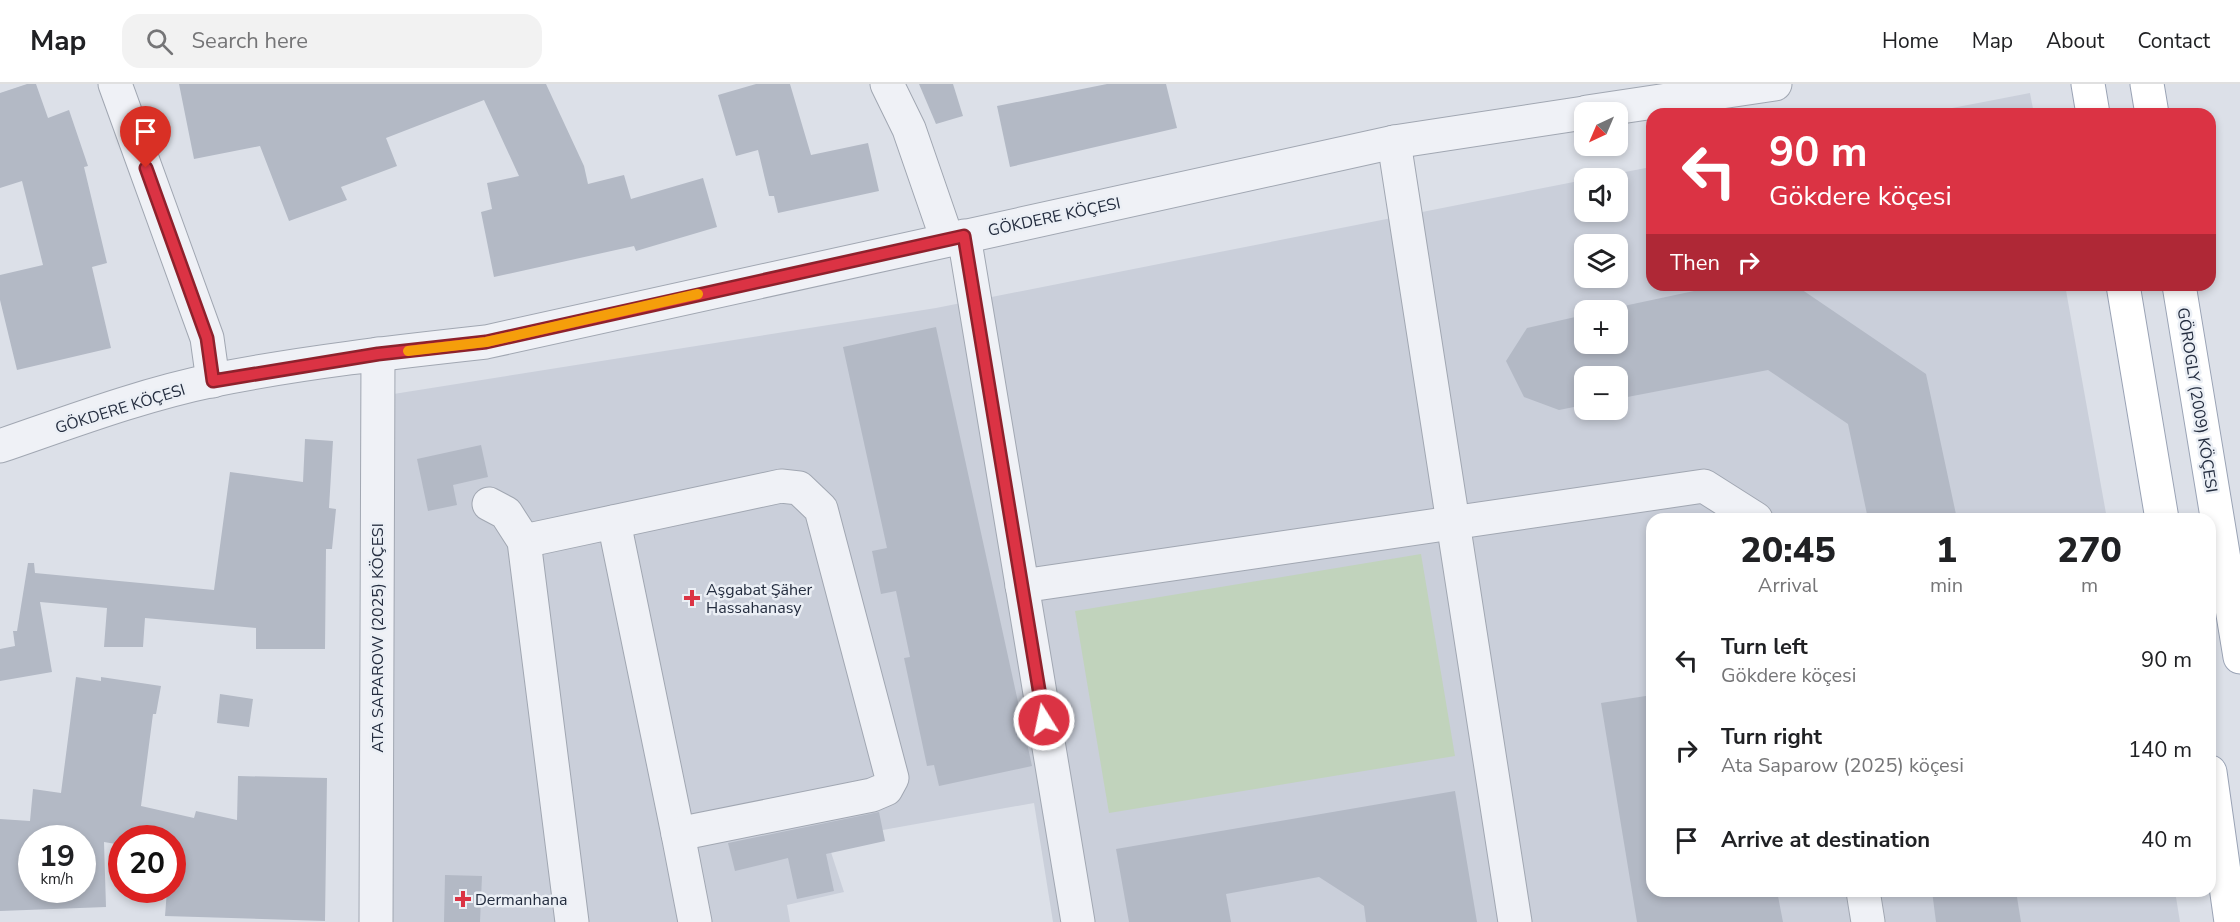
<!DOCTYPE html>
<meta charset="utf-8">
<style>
body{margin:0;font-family:"Nunito Sans",sans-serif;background:#f2f2f2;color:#202124;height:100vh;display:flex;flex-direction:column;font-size:22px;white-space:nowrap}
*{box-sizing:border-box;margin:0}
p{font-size:20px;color:#757577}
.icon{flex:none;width:33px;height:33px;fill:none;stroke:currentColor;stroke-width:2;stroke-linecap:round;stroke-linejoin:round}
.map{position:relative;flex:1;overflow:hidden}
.side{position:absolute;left:1646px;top:429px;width:570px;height:384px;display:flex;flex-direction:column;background:#fff;border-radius:18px;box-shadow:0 3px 9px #0003}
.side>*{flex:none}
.guide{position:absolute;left:1646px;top:24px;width:570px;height:183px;border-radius:18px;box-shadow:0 3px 9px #0003;background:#db3344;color:#fff;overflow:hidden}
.needle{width:39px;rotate:224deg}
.buttons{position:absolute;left:1574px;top:18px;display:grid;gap:12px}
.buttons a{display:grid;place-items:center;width:54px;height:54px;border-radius:12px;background:#fff;box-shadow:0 3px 9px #0003;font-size:30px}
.speed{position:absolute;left:18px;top:741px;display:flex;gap:12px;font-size:30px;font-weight:700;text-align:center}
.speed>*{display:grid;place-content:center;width:78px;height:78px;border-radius:50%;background:#fff;box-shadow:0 3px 9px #0003;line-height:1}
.speed small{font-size:15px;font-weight:400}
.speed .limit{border:9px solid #d22;background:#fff;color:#111}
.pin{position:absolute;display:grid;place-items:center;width:51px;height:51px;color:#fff;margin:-62px -26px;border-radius:50% 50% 50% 0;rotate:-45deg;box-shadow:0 0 6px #0007}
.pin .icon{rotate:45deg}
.me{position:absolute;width:66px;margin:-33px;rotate:350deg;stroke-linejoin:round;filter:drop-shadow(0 0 4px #0008)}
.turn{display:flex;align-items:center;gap:21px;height:126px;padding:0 24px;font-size:27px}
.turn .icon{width:78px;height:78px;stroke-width:2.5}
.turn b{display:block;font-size:42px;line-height:51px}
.then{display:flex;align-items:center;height:57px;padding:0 24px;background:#0003;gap:12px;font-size:22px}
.eta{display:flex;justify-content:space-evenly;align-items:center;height:102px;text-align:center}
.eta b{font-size:36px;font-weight:800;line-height:42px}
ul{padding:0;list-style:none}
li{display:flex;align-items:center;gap:18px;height:90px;padding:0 24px}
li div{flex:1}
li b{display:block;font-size:22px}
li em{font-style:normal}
header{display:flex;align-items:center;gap:36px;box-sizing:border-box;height:84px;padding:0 30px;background:#fff;border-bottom:2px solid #e0e0e0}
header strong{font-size:28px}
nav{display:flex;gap:33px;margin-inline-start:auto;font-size:21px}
.search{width:420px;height:54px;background:#f2f2f2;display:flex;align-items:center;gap:15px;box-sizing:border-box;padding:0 21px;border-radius:18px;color:#757577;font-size:22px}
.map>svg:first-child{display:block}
.built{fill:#cacfda;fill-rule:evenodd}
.green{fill:#c1d3bc}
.building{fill:#b3b9c5;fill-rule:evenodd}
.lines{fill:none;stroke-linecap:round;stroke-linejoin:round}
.minor-casing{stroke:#a1a7b2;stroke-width:35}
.major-casing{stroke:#9aa3b5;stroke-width:35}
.minor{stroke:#eff1f6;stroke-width:33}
.major{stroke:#fff;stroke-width:33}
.route-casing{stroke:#8e212c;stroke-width:15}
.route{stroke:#db3344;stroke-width:10}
.slow{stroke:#f59e0b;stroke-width:10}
.poi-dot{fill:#db3344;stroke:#ebeff5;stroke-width:2}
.labels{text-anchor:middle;stroke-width:5;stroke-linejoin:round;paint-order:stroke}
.street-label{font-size:16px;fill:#242d3f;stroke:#ebeff5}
.poi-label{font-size:16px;fill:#242d3f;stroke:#ebeff5;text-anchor:start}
</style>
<header>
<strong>Map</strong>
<div class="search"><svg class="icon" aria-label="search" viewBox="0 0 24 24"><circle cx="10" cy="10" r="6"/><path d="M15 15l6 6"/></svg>Search here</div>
<nav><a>Home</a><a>Map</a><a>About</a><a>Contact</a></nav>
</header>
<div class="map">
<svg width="2240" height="838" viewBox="0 0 2240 838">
<rect width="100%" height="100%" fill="#dce0e8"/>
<!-- built -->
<g class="built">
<polygon points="2030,9 2034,30 1921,30"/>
<path d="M1651,83L1652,201H2065L2107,435H1652V807H2175L2180,838H1053L1034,719L827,756L844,808L787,821L790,838H387L381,312L936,224L1584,96V128H1617V94H1594ZM1584,160H1617V194H1584ZM1584,226H1617V260H1584ZM1584,292H1617V326H1584Z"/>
</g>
<!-- green -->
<polygon class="green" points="1421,470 1455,672 1109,729 1075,527"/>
<!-- building -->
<g class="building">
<polygon points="27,0 36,0 48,34 69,26 88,82 84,83 107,179 92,183 111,264 17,286 0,216 0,191 43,181 22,97 0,104 0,9"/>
<polygon points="179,0 546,0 584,82 588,100 624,91 631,115 703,94 717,143 636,167 634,162 494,193 481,128 492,125 487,99 519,92 484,16 386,54 397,82 341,103 347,116 289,137 260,62 194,75"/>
<polygon points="756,0 790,0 811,71 868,59 879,107 778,129 774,112 769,112 758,66 736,72 718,11"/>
<polygon points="919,0 953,0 963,32 936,40"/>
<polygon points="1107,0 1166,0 1177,44 1010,83 997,22"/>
<polygon points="1722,201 1795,201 1926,290 1957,435 1868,435 1848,340 1768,286 1617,315 1617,292 1584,292 1584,321 1559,326 1524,313 1506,277 1527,244 1584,231 1584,260 1617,260 1617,226 1605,226"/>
<polygon points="936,243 1032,682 939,702 934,681 927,682 904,574 910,573 896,507 881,510 872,467 887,464 843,263"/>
<polygon points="305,355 333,357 329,424 336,425 332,465 326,465 325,565 256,565 256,544 145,534 143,563 104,563 107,524 40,518 52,588 0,597 0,565 15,562 13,547 17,547 28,479 34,479 35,489 214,506 230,388 303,398"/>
<polygon points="481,361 488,393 453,401 457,421 428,427 417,375"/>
<path d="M76,593L101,597V593L161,602L156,630H153L141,722L194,734L196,727L237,736L238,692L327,694L325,837L165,832L167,806H172V754H122V761L104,758L106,823L0,827V735L30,737L33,705L61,709ZM32,754H82V806H32Z"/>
<polygon points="220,610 253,615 249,643 217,639"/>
<polygon points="1652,611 1652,807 1777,807 1783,838 1637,838 1601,619"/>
<polygon points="1455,707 1477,838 1366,838 1364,822 1319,793 1226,810 1231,838 1129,838 1116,765"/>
<polygon points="879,728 885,757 826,770 834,807 797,815 788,774 735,787 728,759"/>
<polygon points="445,791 482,792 480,838 444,838"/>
<polygon points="1932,807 2016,807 2021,838 1936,838"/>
</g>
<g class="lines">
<!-- minor casing -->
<g class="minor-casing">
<g id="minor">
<polyline points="115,0 207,254 213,297"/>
<polyline points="887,0 909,45 947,155"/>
<polyline points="1587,28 1775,0"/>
<polyline points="1394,58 1515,838"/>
<polyline points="964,152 1078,838"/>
<path d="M0,362C70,338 141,311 214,296C304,278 395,268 486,258L1394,58L1584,29"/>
<polyline points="489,420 506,429 524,457 572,838"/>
<polyline points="614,438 678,750"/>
<polyline points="524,457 781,402 799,404 821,425 892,694 886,705 872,711 678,750 695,838"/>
<polyline points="1022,502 1704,402 1756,435"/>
<polyline points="1863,807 1868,838"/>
<polyline points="376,838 378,270"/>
</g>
</g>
<!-- major casing -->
<g class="major-casing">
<g id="major">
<polyline points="2088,0 2093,30"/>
<polyline points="2147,0 2152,30"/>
<polyline points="2123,201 2162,435"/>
<polyline points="2179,201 2240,573"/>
<polyline points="2210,688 2231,838"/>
</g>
</g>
<!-- minor -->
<use href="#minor" class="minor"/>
<!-- major -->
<use href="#major" class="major"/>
</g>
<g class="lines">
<!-- route casing -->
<g class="route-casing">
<polyline id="route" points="146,84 207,254 213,297 378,270 486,258 964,152 1044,636"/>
</g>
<!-- route -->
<use href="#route" class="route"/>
<!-- slow -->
<polyline class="slow" points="408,267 486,258 698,210"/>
</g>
<!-- markers -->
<g class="poi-dot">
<path d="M689 505h6v6h6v6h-6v6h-6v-6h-6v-6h6z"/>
<path d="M460 806h6v6h6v6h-6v6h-6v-6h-6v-6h6z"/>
</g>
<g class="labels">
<!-- street labels -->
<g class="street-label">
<text transform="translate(1054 132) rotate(-12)" y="6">GÖKDERE KÖÇESI</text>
<text transform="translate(2198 316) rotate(81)" y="6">GÖROGLY (2009) KÖÇESI</text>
<text transform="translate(120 324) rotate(-17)" y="6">GÖKDERE KÖÇESI</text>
<text transform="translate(377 554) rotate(-90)" y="6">ATA SAPAROW (2025) KÖÇESI</text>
</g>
<!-- poi labels -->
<g class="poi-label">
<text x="706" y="511">Aşgabat Şäher<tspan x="706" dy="18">Hassahanasy</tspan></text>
<text x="475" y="821">Dermanhana</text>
</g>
</g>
</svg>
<div class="buttons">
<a><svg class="needle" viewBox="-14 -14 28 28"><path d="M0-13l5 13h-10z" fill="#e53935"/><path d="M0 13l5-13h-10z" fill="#757577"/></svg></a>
<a><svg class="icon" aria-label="sound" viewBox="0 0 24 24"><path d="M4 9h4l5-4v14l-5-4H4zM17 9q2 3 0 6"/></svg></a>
<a><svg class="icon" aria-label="layers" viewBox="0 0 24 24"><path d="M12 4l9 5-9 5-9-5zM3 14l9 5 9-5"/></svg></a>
<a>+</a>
<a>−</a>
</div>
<div class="speed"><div>19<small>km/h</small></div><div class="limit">20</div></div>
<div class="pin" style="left:146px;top:84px;background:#d93025"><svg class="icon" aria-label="arrive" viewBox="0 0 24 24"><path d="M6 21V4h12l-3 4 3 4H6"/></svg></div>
<svg class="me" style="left:1044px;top:636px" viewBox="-20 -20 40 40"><circle r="17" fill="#db3344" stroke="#fff" stroke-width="3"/><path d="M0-11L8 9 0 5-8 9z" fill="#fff"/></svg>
<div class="guide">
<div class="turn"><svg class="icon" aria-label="left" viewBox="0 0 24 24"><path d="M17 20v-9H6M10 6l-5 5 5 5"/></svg><div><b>90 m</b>Gökdere köçesi</div></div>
<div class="then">Then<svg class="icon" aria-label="right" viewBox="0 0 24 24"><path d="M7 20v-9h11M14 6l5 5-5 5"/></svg></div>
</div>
<section class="side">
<div class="eta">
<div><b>20:45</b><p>Arrival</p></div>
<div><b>1</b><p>min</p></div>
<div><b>270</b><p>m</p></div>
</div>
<ul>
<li><svg class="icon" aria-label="left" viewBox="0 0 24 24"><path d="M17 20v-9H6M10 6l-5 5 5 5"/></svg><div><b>Turn left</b><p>Gökdere köçesi</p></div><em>90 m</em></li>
<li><svg class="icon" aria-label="right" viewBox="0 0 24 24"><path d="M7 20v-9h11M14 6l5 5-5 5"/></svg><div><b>Turn right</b><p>Ata Saparow (2025) köçesi</p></div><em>140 m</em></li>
<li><svg class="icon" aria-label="arrive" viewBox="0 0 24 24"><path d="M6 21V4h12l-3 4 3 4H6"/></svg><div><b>Arrive at destination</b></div><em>40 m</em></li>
</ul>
</section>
</div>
